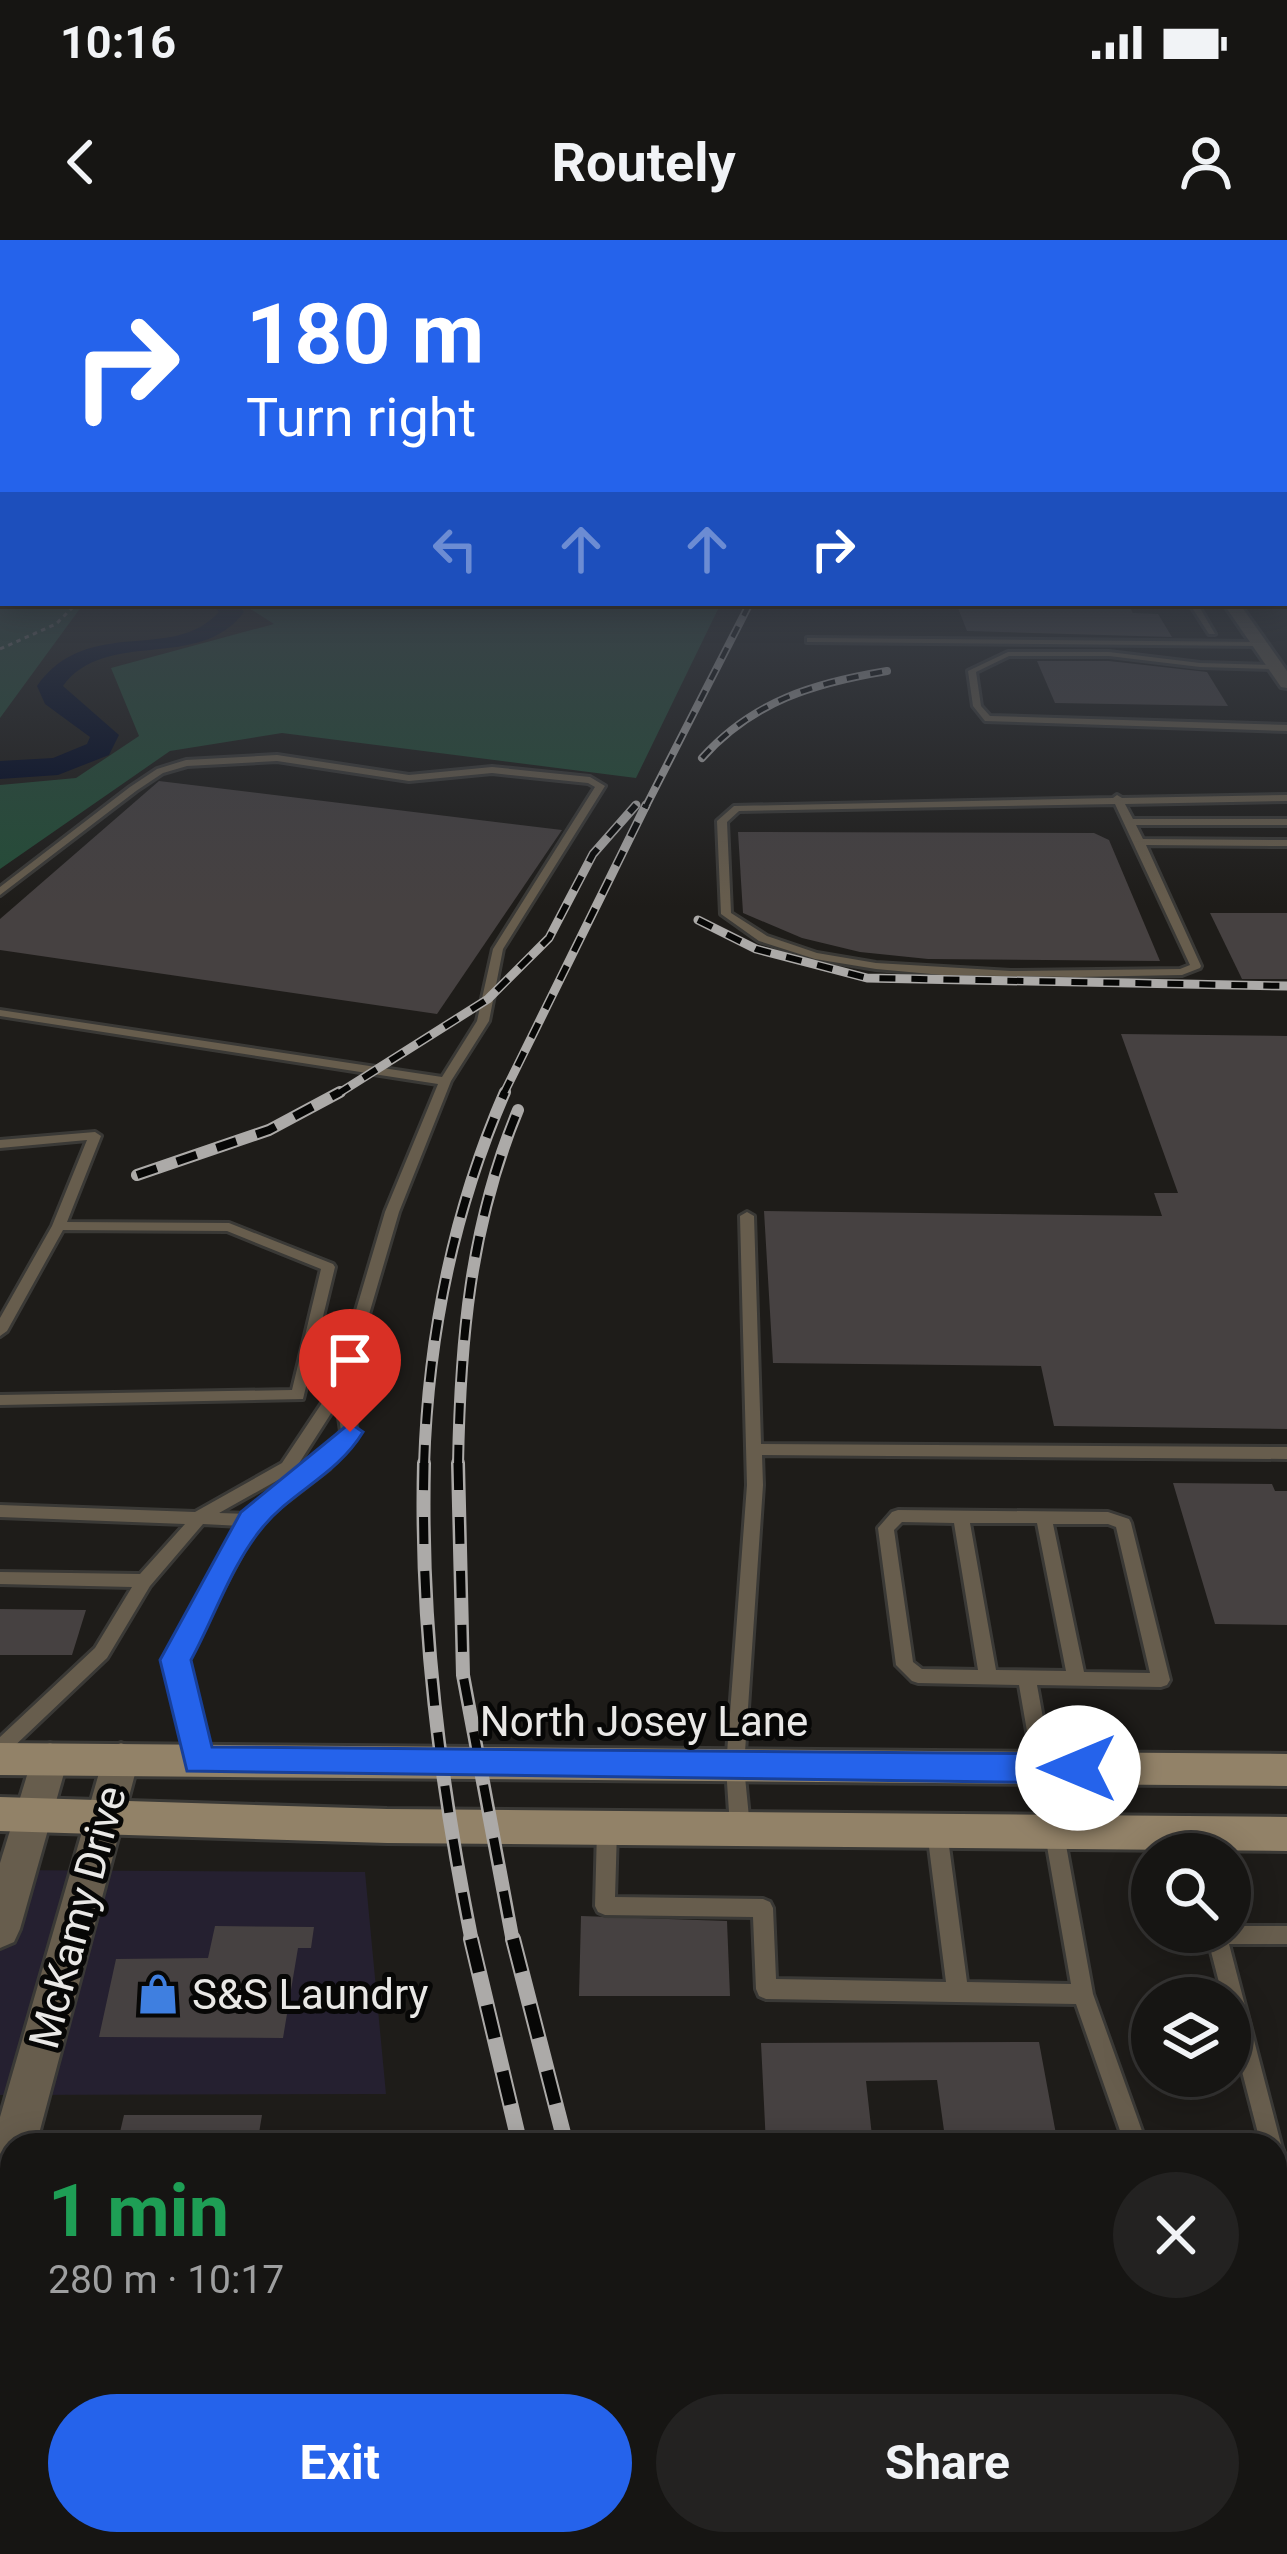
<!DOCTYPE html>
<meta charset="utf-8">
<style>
body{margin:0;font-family:Roboto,sans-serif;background:#232221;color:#f1f3f6;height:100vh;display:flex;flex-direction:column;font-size:45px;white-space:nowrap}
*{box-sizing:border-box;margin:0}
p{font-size:39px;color:#9e9fa0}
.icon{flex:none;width:66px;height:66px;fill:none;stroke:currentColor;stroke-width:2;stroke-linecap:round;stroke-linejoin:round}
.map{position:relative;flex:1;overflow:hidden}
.side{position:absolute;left:0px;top:1893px;width:1287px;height:423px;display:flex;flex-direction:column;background:#161513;border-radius:36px 36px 0 0;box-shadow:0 6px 30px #0003,0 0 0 3px #353433}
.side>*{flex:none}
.banner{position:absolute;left:0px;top:0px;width:1287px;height:366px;box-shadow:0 6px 30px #0003,0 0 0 3px #353433;background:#2563eb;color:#fff;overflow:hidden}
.buttons{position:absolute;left:1131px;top:1593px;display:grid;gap:24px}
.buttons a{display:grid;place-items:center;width:120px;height:120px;border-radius:50%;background:#161513;box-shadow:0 6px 30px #0003,0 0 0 3px #353433;font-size:60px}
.pin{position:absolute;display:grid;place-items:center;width:102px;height:102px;color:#fff;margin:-123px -51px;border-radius:50% 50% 50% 0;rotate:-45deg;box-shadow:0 0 12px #0007}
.pin .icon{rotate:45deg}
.me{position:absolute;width:132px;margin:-66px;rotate:270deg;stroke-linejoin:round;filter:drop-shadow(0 0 9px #0008)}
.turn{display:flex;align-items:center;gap:42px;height:252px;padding:0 48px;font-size:54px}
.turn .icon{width:156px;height:156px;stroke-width:2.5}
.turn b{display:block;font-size:84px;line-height:102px}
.lanes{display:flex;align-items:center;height:114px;padding:0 48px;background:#0003;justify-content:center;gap:60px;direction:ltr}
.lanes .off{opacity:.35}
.round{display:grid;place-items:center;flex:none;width:126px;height:126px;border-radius:63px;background:#232221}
.head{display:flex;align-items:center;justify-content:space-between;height:204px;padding:0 48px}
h1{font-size:72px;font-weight:700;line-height:90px;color:#1e9e55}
.cta{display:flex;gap:24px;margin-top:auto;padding:24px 48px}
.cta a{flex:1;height:138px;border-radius:72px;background:#2563eb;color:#fff;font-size:48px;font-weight:700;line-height:138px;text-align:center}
.cta a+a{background:#232221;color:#f1f3f6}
.status{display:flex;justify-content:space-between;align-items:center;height:84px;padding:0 60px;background:#161513;direction:ltr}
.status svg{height:33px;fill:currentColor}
header{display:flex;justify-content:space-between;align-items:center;height:156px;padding:0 48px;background:#161513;font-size:54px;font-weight:700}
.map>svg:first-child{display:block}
.commercial{fill:#252030}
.green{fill:#244d37}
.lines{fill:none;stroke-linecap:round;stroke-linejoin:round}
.river{fill:#000822;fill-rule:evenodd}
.building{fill:#464141}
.service-casing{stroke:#3a3936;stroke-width:6}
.minor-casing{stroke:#3a3936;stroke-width:6}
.secondary-casing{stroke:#3a3936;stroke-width:6}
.path{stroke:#848380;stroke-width:3;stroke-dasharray:4.5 4.5;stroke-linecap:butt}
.service{fill:#675d4d;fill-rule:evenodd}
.minor{fill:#675d4d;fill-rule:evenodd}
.secondary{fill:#928268;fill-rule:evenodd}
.rail-far4-casing{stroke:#acaaa8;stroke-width:8}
.rail-far3-casing{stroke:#acaaa8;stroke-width:9}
.rail-far2-casing{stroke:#acaaa8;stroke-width:12}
.rail-far1-casing{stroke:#acaaa8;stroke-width:14}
.rail-casing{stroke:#acaaa8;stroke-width:16}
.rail-far4{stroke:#070706;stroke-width:4.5;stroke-dasharray:12;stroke-linecap:butt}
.rail-far3{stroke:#070706;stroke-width:6;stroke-dasharray:16;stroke-linecap:butt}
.rail-far2{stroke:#070706;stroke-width:8;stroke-dasharray:21;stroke-linecap:butt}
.rail-far1{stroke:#070706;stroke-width:9;stroke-dasharray:27;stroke-linecap:butt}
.rail{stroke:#070706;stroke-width:12;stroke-dasharray:34;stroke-linecap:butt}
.route{fill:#2563eb;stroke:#184099;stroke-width:3}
.labels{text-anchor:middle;stroke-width:10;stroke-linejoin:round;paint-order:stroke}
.near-street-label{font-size:42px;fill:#e9e8e6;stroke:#070706}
.near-poi-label{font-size:42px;fill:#e9e8e6;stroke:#070706;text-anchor:start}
</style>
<div class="status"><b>10:16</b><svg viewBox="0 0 49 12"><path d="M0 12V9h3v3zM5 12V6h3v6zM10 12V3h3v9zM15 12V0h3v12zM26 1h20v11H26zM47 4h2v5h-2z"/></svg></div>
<header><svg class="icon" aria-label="back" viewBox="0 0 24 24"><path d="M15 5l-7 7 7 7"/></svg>Routely<svg class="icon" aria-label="person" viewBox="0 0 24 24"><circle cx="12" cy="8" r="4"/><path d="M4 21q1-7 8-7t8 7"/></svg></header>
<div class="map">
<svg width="1287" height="2314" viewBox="0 0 1287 2314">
<rect width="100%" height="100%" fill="#1e1c19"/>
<!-- commercial -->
<polygon class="commercial" points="0,1630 365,1632 386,1854 0,1855"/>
<!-- green -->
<g class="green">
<polygon points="0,342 3,363 84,363 0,478"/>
<polygon points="241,363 721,363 636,538 282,493 170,511 0,629 0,545 76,538 139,496 111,428 274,384"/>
</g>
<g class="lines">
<!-- river -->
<path class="river" d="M211,363H237L244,372C199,433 106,387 63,446L119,495L109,515L58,535L0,539V521L53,518L87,504L90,497L45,464L37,446C88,374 172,424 219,372Z"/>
</g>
<!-- building -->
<g class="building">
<polygon points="956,363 1127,363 1133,373 1158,374 1172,397 967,391"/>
<polygon points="1037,421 1109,421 1207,432 1228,466 1055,463"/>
<polygon points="159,541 562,590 437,774 0,710 0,679"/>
<polygon points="738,592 1094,593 1109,600 1160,721 928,719 860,712 802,698 743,673"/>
<polygon points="1210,673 1287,673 1287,739 1242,739"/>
<polygon points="1121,794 1287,796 1287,1189 1054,1186 1041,1126 773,1123 764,971 1162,976 1154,953 1178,953"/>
<polygon points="1173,1243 1272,1244 1275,1251 1287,1251 1287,1385 1215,1384"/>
<polygon points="0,1369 86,1370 72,1415 0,1415"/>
<polygon points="581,1676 727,1681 730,1756 579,1756"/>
<polygon points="215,1686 314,1687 311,1708 298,1708 283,1798 99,1797 116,1719 208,1718"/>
<polygon points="1039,1802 1058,1905 946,1905 937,1840 866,1841 873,1905 766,1905 761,1803"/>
<polygon points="124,1875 262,1875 257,1905 117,1905"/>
</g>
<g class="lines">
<!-- service casing -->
<g class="service-casing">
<g id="service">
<polygon points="1189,363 1197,363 1215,394 1209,394"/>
<polygon points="810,398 1259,402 1263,404 1259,406 807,402 807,398"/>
<polygon points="1008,412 1109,412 1200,423 1276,425 1280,427 1276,429 1200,427 1109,416 1009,416 976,432 981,466 990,476 1287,485 1287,491 985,481 973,466 968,431"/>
<path d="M277,515L409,535L492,527L590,537L605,546L503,709L489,781L451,841L399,972L348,1146L357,1192L329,1229L258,1284L185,1420L207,1521L205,1527L198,1529L191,1527L189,1521L167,1420L241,1286L203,1284L150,1346L107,1418L6,1514L0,1517V1497L95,1408L132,1347L0,1344V1332L140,1334L185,1284L0,1277V1265L195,1272L282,1223L334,1145L385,972L438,844L0,776V770L442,837L477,781L493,709L595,547L588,543L492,533L409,541L277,521L187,526L163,533L136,551L0,655V647L130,547L157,529L186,520ZM337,1164L341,1191L317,1221L249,1274L219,1273L294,1231Z"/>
<path d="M1117,555L1122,558L1287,555V561L1125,564L1133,579H1287V585H1136L1143,599L1287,600V606L1146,605L1201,726L1200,728L1182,735L1076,737L942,735L876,729L815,719L759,701L721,674L717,581L734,566L1113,558ZM1115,564L1190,725L1180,729L1011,731L876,723L817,713L767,696L731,673L727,582L739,571Z"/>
<polygon points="95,892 101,896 67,982 229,983 333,1024 335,1027 303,1159 0,1165 0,1155 292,1150 321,1029 227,991 63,990 7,1091 0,1096 0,1078 52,986 87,900 0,908 0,900"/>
<polygon points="747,972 754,976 761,1204 1287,1207 1287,1219 762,1215 763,1245 744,1527 750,1587 747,1593 740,1595 733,1593 730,1587 726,1527 747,1245 740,976"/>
<path d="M898,1270L1108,1272L1129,1279L1131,1283L1170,1440L1167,1445L1161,1447L1037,1445L1093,1754L1147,1905H1125L1076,1764L766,1759L759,1756L756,1749L753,1677L605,1675L598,1672L595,1666L597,1590L600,1584L607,1582L614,1584L617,1590L615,1657L763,1659L770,1662L773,1668L776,1739L946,1742L927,1591L930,1585L937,1583L944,1585L947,1591L967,1742L1071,1744L1019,1445L918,1443L912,1441L896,1425L878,1288L892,1272ZM902,1282L954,1283L978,1430L922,1429L913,1422L894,1290ZM970,1283H1037L1066,1431L996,1430ZM1053,1284H1108L1116,1287L1150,1433L1084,1432Z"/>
<polygon points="1230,1686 1287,1686 1287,1704 1229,1704 1282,1908 1287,1920 1287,1973 1279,1970 1276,1962 1275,1905 1261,1905 1230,1785 1230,1758 1223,1758 1206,1692 1230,1692"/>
<polygon points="12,2071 12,2095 0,2097 0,2073"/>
<polygon points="255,2304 281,2304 283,2314 257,2314"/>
<polygon points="776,2304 802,2304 803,2314 777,2314"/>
<polygon points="1224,2304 1250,2304 1252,2314 1226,2314"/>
</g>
</g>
<!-- minor casing -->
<g class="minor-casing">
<g id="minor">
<polygon points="1223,363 1239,363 1287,431 1287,448 1281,447"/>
<polygon points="50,1503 63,1508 68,1519 20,1689 14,1702 0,1708 0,1623 32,1519 37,1508"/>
<polygon points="121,1503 134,1508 139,1519 36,1905 12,1905 12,1977 0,1982 0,1877 103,1519 108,1508"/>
</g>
</g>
<!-- secondary casing -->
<g class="secondary-casing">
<g id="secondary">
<polygon points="0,1503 1287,1514 1287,1546 0,1535"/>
<polygon points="0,1557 387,1569 1287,1577 1287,1611 387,1603 0,1591"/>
</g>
</g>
<!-- path -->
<polyline class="path" points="0,409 56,384 77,363"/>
<!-- service -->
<use href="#service" class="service"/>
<!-- minor -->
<use href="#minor" class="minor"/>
<!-- secondary -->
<use href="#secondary" class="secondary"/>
<!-- rail-far4 casing -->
<g class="rail-far4-casing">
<g id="rail-far4">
<path d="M702,518C753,461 814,443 887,431"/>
<polyline points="645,568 750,363"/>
</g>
</g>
<!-- rail-far3 casing -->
<g class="rail-far3-casing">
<g id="rail-far3">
<polyline points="698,680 756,709 867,738 1287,746"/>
<polyline points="336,855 488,759 549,698 593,614 636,565"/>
<polyline points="503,855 646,565"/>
</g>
</g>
<!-- rail-far2 casing -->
<g class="rail-far2-casing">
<g id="rail-far2">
<polyline points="137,935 269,890 340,852"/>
<path d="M424,1226C428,1096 453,971 505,852"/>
<path d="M458,1226C460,1102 470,985 518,870"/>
</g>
</g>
<!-- rail-far1 casing -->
<g class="rail-far1-casing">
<g id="rail-far1">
<path d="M424,1223C420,1386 440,1543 472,1702"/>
<polyline points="458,1223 463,1435 513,1702"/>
</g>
</g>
<!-- rail casing -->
<g class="rail-casing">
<g id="rail">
<polyline points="471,1699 520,1905"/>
<polyline points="513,1699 566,1905"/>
<polyline points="645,2304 649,2314"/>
<polyline points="698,2304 702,2314"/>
</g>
</g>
<!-- rail-far4 -->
<use href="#rail-far4" class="rail-far4"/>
<!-- rail-far3 -->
<use href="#rail-far3" class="rail-far3"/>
<!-- rail-far2 -->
<use href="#rail-far2" class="rail-far2"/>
<!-- rail-far1 -->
<use href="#rail-far1" class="rail-far1"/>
<!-- rail -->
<use href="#rail" class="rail"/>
</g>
<!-- sky -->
<linearGradient id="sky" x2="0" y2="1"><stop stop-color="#100f0e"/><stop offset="0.51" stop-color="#3b4049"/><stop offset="1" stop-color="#3b4049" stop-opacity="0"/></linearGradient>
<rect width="1287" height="666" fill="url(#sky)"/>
<!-- route -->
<path class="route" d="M350,1183L363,1192C337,1235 292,1251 262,1288C232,1324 214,1378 191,1420L212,1507L1078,1514L1090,1518L1095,1528L1090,1538L1078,1543L187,1531L160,1420L241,1272Z"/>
<!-- icons -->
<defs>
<g id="shop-bare" transform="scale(3.24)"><path d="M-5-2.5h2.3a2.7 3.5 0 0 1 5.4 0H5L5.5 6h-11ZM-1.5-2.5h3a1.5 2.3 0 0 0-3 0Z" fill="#3f7fe0" stroke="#070706" stroke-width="2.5" paint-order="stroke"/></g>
</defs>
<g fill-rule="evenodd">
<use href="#shop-bare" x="158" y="1754"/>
</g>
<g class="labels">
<!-- near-street labels -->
<g class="near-street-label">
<text x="644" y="1496">North Josey Lane</text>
<text transform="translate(77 1677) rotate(-75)" y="15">McKamy Drive</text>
</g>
<!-- near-poi labels -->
<g class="near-poi-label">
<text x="192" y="1769">S&amp;S Laundry</text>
</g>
</g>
</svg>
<div class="buttons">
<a><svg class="icon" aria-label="search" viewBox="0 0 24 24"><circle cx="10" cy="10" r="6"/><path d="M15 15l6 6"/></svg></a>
<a><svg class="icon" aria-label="layers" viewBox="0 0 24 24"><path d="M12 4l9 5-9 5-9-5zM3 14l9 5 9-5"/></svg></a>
</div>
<div class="pin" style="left:350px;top:1192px;background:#d93025"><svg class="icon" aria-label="arrive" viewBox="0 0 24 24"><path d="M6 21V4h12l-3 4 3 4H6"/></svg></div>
<svg class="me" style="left:1078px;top:1528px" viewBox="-20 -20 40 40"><circle r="19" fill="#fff"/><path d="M0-13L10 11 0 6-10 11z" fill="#2563eb"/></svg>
<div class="banner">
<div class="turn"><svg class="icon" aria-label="right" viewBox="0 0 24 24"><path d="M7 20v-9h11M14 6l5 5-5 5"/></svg><div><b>180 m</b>Turn right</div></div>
<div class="lanes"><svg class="icon off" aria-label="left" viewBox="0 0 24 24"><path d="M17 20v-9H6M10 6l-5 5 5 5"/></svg><svg class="icon off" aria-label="ahead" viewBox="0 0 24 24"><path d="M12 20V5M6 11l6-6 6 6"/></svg><svg class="icon off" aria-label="ahead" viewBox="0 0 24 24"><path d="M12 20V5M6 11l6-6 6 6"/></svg><svg class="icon" aria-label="right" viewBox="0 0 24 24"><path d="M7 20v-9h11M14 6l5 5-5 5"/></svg></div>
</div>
<section class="side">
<div class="head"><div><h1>1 min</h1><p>280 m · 10:17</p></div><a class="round"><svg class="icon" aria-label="close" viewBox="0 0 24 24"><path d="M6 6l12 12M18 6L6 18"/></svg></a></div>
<div class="cta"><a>Exit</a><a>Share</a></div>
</section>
</div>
